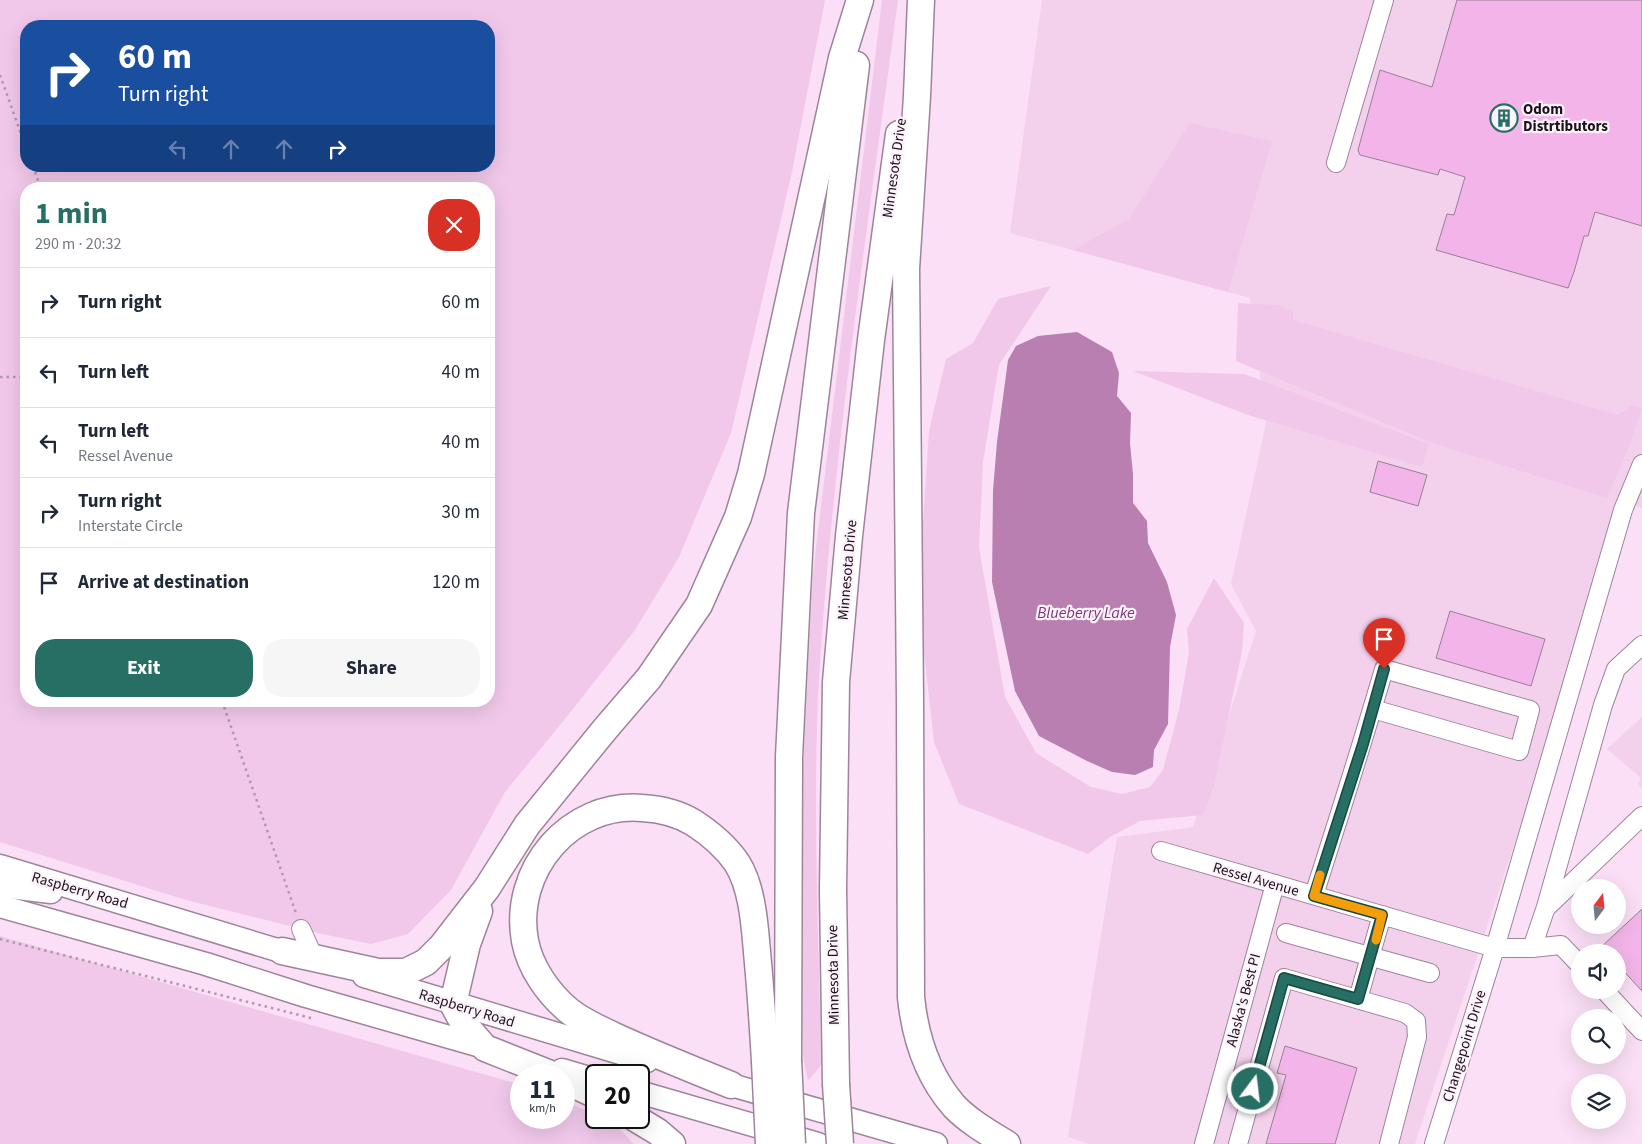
<!DOCTYPE html>
<meta charset="utf-8">
<style>
body{margin:0;font-family:"Source Sans 3",sans-serif;background:#f6f6f7;color:#1f2937;height:100vh;display:flex;flex-direction:column;font-size:19px;white-space:nowrap}
*{box-sizing:border-box;margin:0}
p{font-size:16px;color:#747a83}
.icon{flex:none;width:28px;height:28px;fill:none;stroke:currentColor;stroke-width:2;stroke-linecap:round;stroke-linejoin:round}
.map{position:relative;flex:1;overflow:hidden}
.details{position:absolute;left:20px;top:182px;width:475px;height:525px;display:flex;flex-direction:column;background:#fff;border-radius:20px;box-shadow:0 5px 20px #0002}
.details>*{flex:none}
.top-card{position:absolute;left:20px;top:20px;width:475px;height:152px;border-radius:20px;box-shadow:0 5px 20px #0002;background:#1a4fa0;color:#fff;overflow:hidden}
.needle{width:32px;rotate:16deg}
.controls{position:absolute;left:1571px;top:879px;display:grid;gap:10px}
.controls a{display:grid;place-items:center;width:55px;height:55px;border-radius:50%;background:#fff;box-shadow:0 5px 20px #0002;font-size:25px}
.speed{position:absolute;left:510px;top:1064px;display:flex;gap:10px;font-size:25px;font-weight:700;text-align:center}
.speed>*{display:grid;place-content:center;width:65px;height:65px;border-radius:50%;background:#fff;box-shadow:0 5px 20px #0002;line-height:1}
.speed small{font-size:12px;font-weight:400}
.speed .limit{border:2px solid #111;border-radius:8px;background:#fff;color:#111}
.pin{position:absolute;display:grid;place-items:center;width:42px;height:42px;color:#fff;margin:-51px -21px;border-radius:50% 50% 50% 0;rotate:-45deg;box-shadow:0 0 5px #0007}
.pin .icon{rotate:45deg}
.me{position:absolute;width:55px;margin:-28px;rotate:15deg;stroke-linejoin:round;filter:drop-shadow(0 0 4px #0008)}
.turn{display:flex;align-items:center;gap:18px;height:105px;padding:0 15px;font-size:22px}
.turn .icon{width:65px;height:65px;stroke-width:2.5}
.turn b{display:block;font-size:35px;line-height:42px}
.lanes{display:flex;align-items:center;height:48px;padding:0 15px;background:#0003;justify-content:center;gap:25px;direction:ltr}
.lanes .off{opacity:.35}
.round{display:grid;place-items:center;flex:none;width:52px;height:52px;border-radius:20px;background:#f6f6f7}
.head{display:flex;align-items:center;justify-content:space-between;height:85px;padding:0 15px}
h1{font-size:30px;font-weight:700;line-height:38px;color:#276e64}
.primary-button{display:flex;gap:10px;margin-top:auto;padding:10px 15px}
.primary-button a{flex:1;height:58px;border-radius:20px;background:#276e64;color:#fff;font-size:20px;font-weight:700;line-height:58px;text-align:center}
.primary-button a+a{background:#f6f6f7;color:#1f2937}
ul{padding:0;list-style:none}
li{display:flex;align-items:center;gap:15px;height:70px;padding:0 15px;border-top:1px solid #e0e1e3}
li div{flex:1}
li b{display:block;font-size:19px}
li em{font-style:normal}
.map>svg:first-child{display:block}
.built{fill:#f3d1ed}
.green{fill:#f1c8ea;fill-rule:evenodd}
.water{fill:#b97fb0}
.building{fill:#f3b5e9;stroke:#987f94}
.lines{fill:none;stroke-linecap:round;stroke-linejoin:round}
.minor-casing{stroke:#9e849a;stroke-width:20}
.major-casing{stroke:#9e849a;stroke-width:25}
.highway-casing{stroke:#9e849a;stroke-width:29}
.path{stroke:#af99ab;stroke-width:2.5;stroke-dasharray:2.5 4;stroke-linecap:butt}
.minor{stroke:#fff;stroke-width:18}
.major{stroke:#fff;stroke-width:22}
.highway{stroke:#fff;stroke-width:26}
.highway-bridge-casing{stroke:#9e849a;stroke-width:29;stroke-linecap:butt}
.highway-bridge{stroke:#fff;stroke-width:26}
.route-casing{stroke:#194841;stroke-width:12}
.route{stroke:#276e64;stroke-width:9}
.slow{stroke:#f59e0b;stroke-width:9}
.labels{text-anchor:middle;stroke-width:4.5;stroke-linejoin:round;paint-order:stroke}
.poi-label{font-size:15px;font-weight:bold;fill:#1b121a;stroke:#fdf2fb;text-anchor:start}
.street-label{font-size:15px;fill:#1b121a;stroke:#fdf2fb}
.water-label{font-size:16px;font-style:italic;fill:#7d3676;stroke:#fdf2fb}
</style>
<div class="map">
<svg width="1642" height="1144" viewBox="0 0 1642 1144">
<rect width="100%" height="100%" fill="#fbdff6"/>
<!-- built -->
<g class="built">
<polygon points="1042,0 1642,0 1642,508 1620,501 1580,646 1415,1144 1089,1144 1068,1137 1117,837 1193,827 1256,631 1231,584 1266,423 1250,298 1010,233"/>
<polygon points="1642,717 1642,788 1638,784 1641,778 1607,749"/>
</g>
<!-- green -->
<g class="green">
<path d="M0,0H825L792,172L731,433L679,557L635,630L565,719L505,792L451,890L408,934L371,944L322,934L186,900L0,842ZM26,26H489V166H26ZM26,189H489V701H26Z"/>
<path d="M882,0H898C868,225 833,451 819,678C812,806 819,936 821,1065L808,1081L803,1056L799,848L813,573Z"/>
<polygon points="1190,123 1272,141 1228,292 1073,250 1129,219"/>
<polygon points="1051,286 999,365 983,462 979,547 1005,697 1036,753 1091,787 1122,794 1150,787 1163,770 1179,710 1189,652 1187,629 1214,578 1244,623 1242,651 1214,786 1203,815 1140,821 1110,837 1088,854 959,804 934,742 918,598 929,431 946,359 973,343 998,299"/>
<polygon points="1238,303 1278,305 1293,312 1293,320 1618,415 1632,405 1642,408 1630,444 1607,498 1435,444 1236,361"/>
<polygon points="1133,371 1244,374 1429,444 1422,467 1248,415"/>
<path d="M0,936L521,1085V1118H564V1101L596,1115V1118C613,1118 623,1133 634,1144H0Z"/>
</g>
<!-- water -->
<polygon class="water" points="1077,332 1112,352 1119,373 1117,396 1131,413 1130,443 1133,474 1133,503 1147,521 1148,543 1167,582 1176,615 1170,647 1168,724 1154,750 1153,767 1135,775 1112,772 1087,761 1039,736 1015,691 992,582 993,490 997,442 1008,360 1016,346 1038,336"/>
<!-- building -->
<g class="building">
<polygon points="1457,0 1642,0 1642,226 1595,212 1588,236 1584,236 1574,272 1568,288 1436,250 1447,214 1454,215 1465,177 1440,169 1438,175 1360,155 1358,150 1380,70 1432,87"/>
<polygon points="1378,461 1427,475 1418,506 1370,492"/>
<polygon points="1450,611 1545,639 1531,686 1436,658"/>
<polygon points="1642,909 1642,991 1618,965 1618,952 1606,952 1601,947"/>
<polygon points="1285,1046 1357,1068 1335,1144 1266,1144 1286,1075 1277,1073"/>
</g>
<g class="lines">
<!-- minor casing -->
<g class="minor-casing">
<g id="minor">
<polyline points="1336,163 1384,0"/>
<polyline points="1161,851 1495,948 1532,948 1546,907 1603,705 1616,669 1642,645"/>
<path d="M1314,895C1338,820 1362,745 1384,669L1530,710L1519,751L1373,709"/>
<polyline points="1547,907 1642,816"/>
<polyline points="301,929 314,958"/>
<polyline points="1286,933 1430,973"/>
<polyline points="1532,948 1561,945 1580,965"/>
<polyline points="1604,990 1642,1031"/>
<polyline points="1358,999 1382,915"/>
<polyline points="1204,1144 1275,884"/>
<polyline points="1238,1144 1284,978 1405,1013 1416,1021 1417,1037 1389,1144"/>
<polyline points="1434,1144 1495,948 1623,510 1642,464"/>
</g>
</g>
<!-- major casing -->
<g class="major-casing">
<g id="major">
<polyline points="0,866 297,956"/>
<polyline points="0,886 51,892"/>
<polyline points="0,906 206,964 306,996 491,1049"/>
<polyline points="364,976 647,1061"/>
<polyline points="562,1070 596,1080"/>
<polyline points="714,1080 936,1144"/>
<polyline points="639,1092 818,1144"/>
</g>
</g>
<!-- highway casing -->
<g class="highway-casing">
<g id="highway">
<path d="M921,0L917,96L906,269L910,700L911,997C915,1037 927,1075 954,1106C968,1121 989,1133 1007,1144"/>
<polyline points="479,911 467,944 453,1004 464,1024 485,1048 553,1075"/>
<polyline points="282,951 378,972 406,972 426,962 442,946 487,888 527,825 606,728 649,678 699,605 738,517 751,474 842,58 860,0"/>
<polyline points="788,1060 789,757 801,513 856,65"/>
<polyline points="564,1080 596,1095"/>
<polyline points="836,1084 833,890 836,682 849,536 871,340 899,134"/>
<path d="M731,1085C691,1069 651,1053 612,1035C596,1027 581,1021 568,1010C547,992 530,967 525,941C512,870 570,802 642,808C661,809 678,813 694,823C711,834 726,847 737,863C754,890 755,932 758,963C761,995 763,1028 765,1061"/>
<polyline points="635,1118 658,1132 672,1144"/>
</g>
</g>
<!-- path -->
<g class="path">
<polyline points="0,75 26,148"/>
<polyline points="33,166 41,189"/>
<polyline points="0,377 26,377"/>
<polyline points="222,701 297,916"/>
<polyline points="0,939 311,1018"/>
</g>
<!-- minor -->
<use href="#minor" class="minor"/>
<!-- major -->
<use href="#major" class="major"/>
<!-- highway -->
<use href="#highway" class="highway"/>
<!-- highway-bridge casing -->
<g class="highway-bridge-casing">
<g id="highway-bridge">
<polyline points="788,1060 792,1144"/>
<polyline points="765,1061 769,1144"/>
<polyline points="836,1084 840,1144"/>
</g>
</g>
<!-- highway-bridge -->
<use href="#highway-bridge" class="highway-bridge"/>
</g>
<g class="lines">
<!-- route casing -->
<g class="route-casing">
<polyline id="route" points="1253,1089 1284,978 1358,999 1382,915 1314,896 1363,744 1384,669"/>
</g>
<!-- route -->
<use href="#route" class="route"/>
<!-- slow -->
<polyline class="slow" points="1320,875 1314,896 1382,915 1376,940"/>
</g>
<!-- icons -->
<defs>
<g id="building-ring" transform="scale(1.4375)"><circle r="9.5" fill="#fdf2fb" stroke="#276e64" stroke-width="1.5"/><path d="M-4-6H4V6H1V3H-1V6H-4ZM-2.5-4.3h1.7v1.8h-1.7ZM.8-4.3h1.7v1.8H.8ZM-2.5-1h1.7V.8h-1.7ZM.8-1h1.7V.8H.8Z" fill="#276e64"/></g>
</defs>
<g fill-rule="evenodd">
<use href="#building-ring" x="1504" y="118"/>
</g>
<g class="labels">
<!-- poi labels -->
<g class="poi-label">
<text x="1523" y="114">Odom<tspan x="1523" dy="17">Distrtibutors</tspan></text>
</g>
<!-- street labels -->
<g class="street-label">
<text transform="translate(894 168) rotate(-82)" y="5">Minnesota Drive</text>
<text transform="translate(847 570) rotate(-85)" y="5">Minnesota Drive</text>
<text transform="translate(1256 879) rotate(16)" y="5">Ressel Avenue</text>
<text transform="translate(80 890) rotate(16)" y="5">Raspberry Road</text>
<text transform="translate(833 975) rotate(-91)" y="5">Minnesota Drive</text>
<text transform="translate(1243 1000) rotate(-75)" y="5">Alaska's Best PI</text>
<text transform="translate(467 1008) rotate(17)" y="5">Raspberry Road</text>
<text transform="translate(1464 1046) rotate(-73)" y="5">Changepoint Drive</text>
</g>
<!-- water labels -->
<g class="water-label">
<text x="1086" y="618">Blueberry Lake</text>
</g>
</g>
</svg>
<div class="controls">
<a><svg class="needle" viewBox="-14 -14 28 28"><path d="M0-13l5 13h-10z" fill="#e53935"/><path d="M0 13l5-13h-10z" fill="#747a83"/></svg></a>
<a><svg class="icon" aria-label="sound" viewBox="0 0 24 24"><path d="M4 9h4l5-4v14l-5-4H4zM17 9q2 3 0 6"/></svg></a>
<a><svg class="icon" aria-label="search" viewBox="0 0 24 24"><circle cx="10" cy="10" r="6"/><path d="M15 15l6 6"/></svg></a>
<a><svg class="icon" aria-label="layers" viewBox="0 0 24 24"><path d="M12 4l9 5-9 5-9-5zM3 14l9 5 9-5"/></svg></a>
</div>
<div class="speed"><div>11<small>km/h</small></div><div class="limit">20</div></div>
<div class="pin" style="left:1384px;top:669px;background:#d93025"><svg class="icon" aria-label="arrive" viewBox="0 0 24 24"><path d="M6 21V4h12l-3 4 3 4H6"/></svg></div>
<svg class="me" style="left:1253px;top:1089px" viewBox="-20 -20 40 40"><circle r="17" fill="#276e64" stroke="#fff" stroke-width="3"/><path d="M0-11L8 9 0 5-8 9z" fill="#fff"/></svg>
<div class="top-card">
<div class="turn"><svg class="icon" aria-label="right" viewBox="0 0 24 24"><path d="M7 20v-9h11M14 6l5 5-5 5"/></svg><div><b>60 m</b>Turn right</div></div>
<div class="lanes"><svg class="icon off" aria-label="left" viewBox="0 0 24 24"><path d="M17 20v-9H6M10 6l-5 5 5 5"/></svg><svg class="icon off" aria-label="ahead" viewBox="0 0 24 24"><path d="M12 20V5M6 11l6-6 6 6"/></svg><svg class="icon off" aria-label="ahead" viewBox="0 0 24 24"><path d="M12 20V5M6 11l6-6 6 6"/></svg><svg class="icon" aria-label="right" viewBox="0 0 24 24"><path d="M7 20v-9h11M14 6l5 5-5 5"/></svg></div>
</div>
<section class="details">
<div class="head"><div><h1>1 min</h1><p>290 m · 20:32</p></div><a class="round" style="background:#d93025;color:#fff"><svg class="icon" aria-label="close" viewBox="0 0 24 24"><path d="M6 6l12 12M18 6L6 18"/></svg></a></div>
<ul>
<li><svg class="icon" aria-label="right" viewBox="0 0 24 24"><path d="M7 20v-9h11M14 6l5 5-5 5"/></svg><div><b>Turn right</b></div><em>60 m</em></li>
<li><svg class="icon" aria-label="left" viewBox="0 0 24 24"><path d="M17 20v-9H6M10 6l-5 5 5 5"/></svg><div><b>Turn left</b></div><em>40 m</em></li>
<li><svg class="icon" aria-label="left" viewBox="0 0 24 24"><path d="M17 20v-9H6M10 6l-5 5 5 5"/></svg><div><b>Turn left</b><p>Ressel Avenue</p></div><em>40 m</em></li>
<li><svg class="icon" aria-label="right" viewBox="0 0 24 24"><path d="M7 20v-9h11M14 6l5 5-5 5"/></svg><div><b>Turn right</b><p>Interstate Circle</p></div><em>30 m</em></li>
<li><svg class="icon" aria-label="arrive" viewBox="0 0 24 24"><path d="M6 21V4h12l-3 4 3 4H6"/></svg><div><b>Arrive at destination</b></div><em>120 m</em></li>
</ul>
<div class="primary-button"><a>Exit</a><a>Share</a></div>
</section>
</div>
